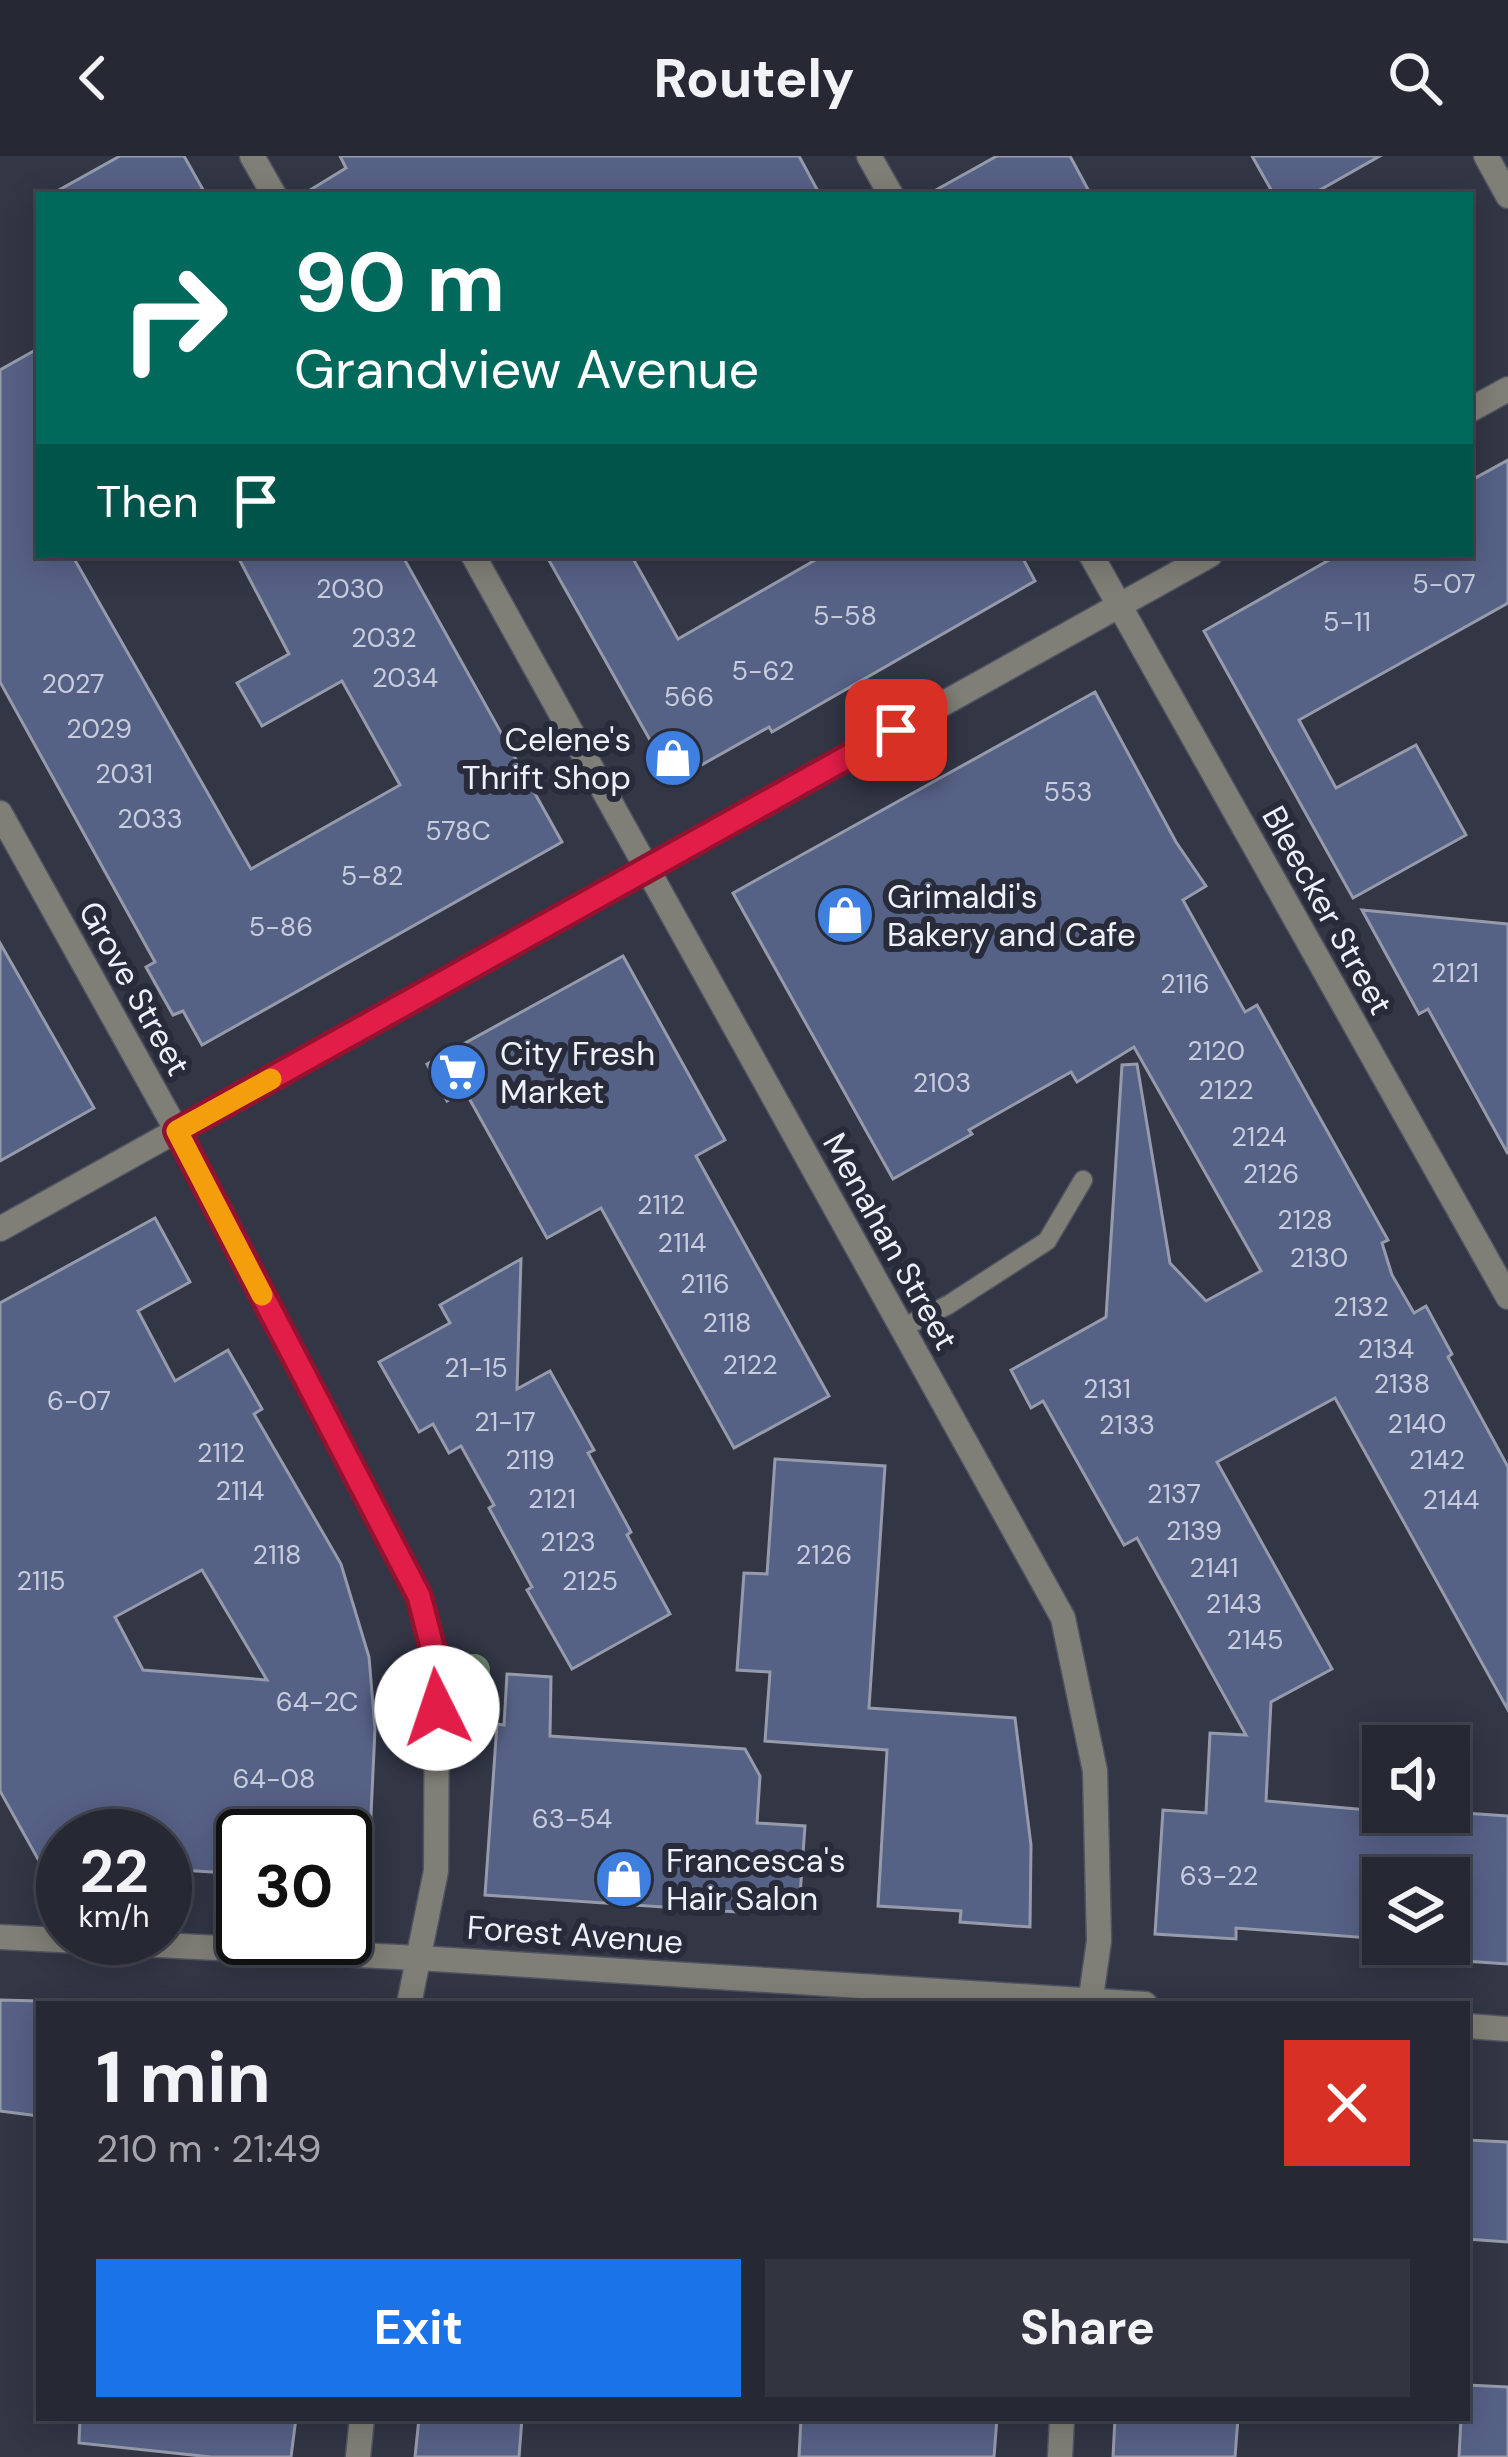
<!DOCTYPE html>
<meta charset="utf-8">
<style>
body{margin:0;font-family:"DM Sans",sans-serif;background:#323440;color:#f1f3f6;height:100vh;display:flex;flex-direction:column;font-size:45px;white-space:nowrap}
*{box-sizing:border-box;margin:0}
p{font-size:39px;color:#a4a6ac}
.icon{flex:none;width:66px;height:66px;fill:none;stroke:currentColor;stroke-width:2;stroke-linecap:round;stroke-linejoin:round}
.map{position:relative;flex:1;overflow:hidden}
.side{position:absolute;left:36px;top:1845px;width:1434px;height:420px;display:flex;flex-direction:column;background:#262834;border-radius:0px;box-shadow:0 6px 30px #0003,0 0 0 3px #42444f}
.side>*{flex:none}
.top-card{position:absolute;left:36px;top:36px;width:1437px;height:366px;border-radius:0px;box-shadow:0 6px 30px #0003,0 0 0 3px #42444f;background:#00695c;color:#fff;overflow:hidden}
.buttons{position:absolute;left:1362px;top:1569px;display:grid;gap:24px}
.buttons a{display:grid;place-items:center;width:108px;height:108px;border-radius:0px;background:#262834;box-shadow:0 6px 30px #0003,0 0 0 3px #42444f;font-size:60px}
.speed{position:absolute;left:36px;top:1653px;display:flex;gap:24px;font-size:60px;font-weight:700;text-align:center}
.speed>*{display:grid;place-content:center;width:156px;height:156px;border-radius:50%;background:#262834;box-shadow:0 6px 30px #0003,0 0 0 3px #42444f;line-height:1}
.speed small{font-size:30px;font-weight:400}
.speed .limit{border:6px solid #111;border-radius:18px;background:#fff;color:#111}
.pin{position:absolute;display:grid;place-items:center;width:102px;height:102px;color:#fff;margin:-51px;border-radius:24px;box-shadow:0 6px 18px #0006}
.me{position:absolute;width:132px;margin:-66px;rotate:356deg;stroke-linejoin:round;filter:drop-shadow(0 0 9px #0008)}
.turn{display:flex;align-items:center;gap:42px;height:252px;padding:0 60px;font-size:54px}
.turn .icon{width:156px;height:156px;stroke-width:2.5}
.turn b{display:block;font-size:84px;line-height:102px}
.then{display:flex;align-items:center;height:114px;padding:0 60px;background:#0003;gap:24px;font-size:45px}
.round{display:grid;place-items:center;flex:none;width:126px;height:126px;border-radius:0px;background:#323440}
.overview{display:flex;align-items:center;justify-content:space-between;height:204px;padding:0 60px}
h1{font-size:72px;font-weight:700;line-height:90px}
.button{display:flex;gap:24px;margin-top:auto;padding:24px 60px}
.button a{flex:1;height:138px;border-radius:0px;background:#1a73e8;color:#fff;font-size:48px;font-weight:700;line-height:138px;text-align:center}
.button a+a{background:#323440;color:#f1f3f6}
header{display:flex;justify-content:space-between;align-items:center;height:156px;padding:0 60px;background:#262834;font-size:54px;font-weight:700}
.map>svg:first-child{display:block}
.building{fill:#566186;stroke:#969bac;stroke-width:3;fill-rule:evenodd}
.lines{fill:none;stroke-linecap:round;stroke-linejoin:round}
.service-casing{stroke:#505462;stroke-width:21}
.minor-casing{stroke:#505462;stroke-width:27}
.tertiary-casing{stroke:#505462;stroke-width:27}
.service{stroke:#807f77;stroke-width:18}
.minor{stroke:#807f77;stroke-width:24}
.tertiary{stroke:#807f77;stroke-width:24}
.tree{fill:#718f78}
.route-casing{stroke:#92132f;stroke-width:30}
.route{stroke:#e11d48;stroke-width:21}
.slow{stroke:#f59e0b;stroke-width:21}
.labels{text-anchor:middle;stroke-width:12;stroke-linejoin:round;paint-order:stroke}
.number-label{font-size:27px;fill:#c8cddd}
.poi-label{font-size:33px;fill:#eef1fa;stroke:#282c3a;text-anchor:start}
.street-label{font-size:33px;fill:#eef1fa;stroke:#282c3a}
</style>
<header><svg class="icon" aria-label="back" viewBox="0 0 24 24"><path d="M15 5l-7 7 7 7"/></svg>Routely<svg class="icon" aria-label="search" viewBox="0 0 24 24"><circle cx="10" cy="10" r="6"/><path d="M15 15l6 6"/></svg></header>
<div class="map">
<svg width="1508" height="2301" viewBox="0 0 1508 2301">
<rect width="100%" height="100%" fill="#323645"/>
<!-- building -->
<g class="building">
<polygon points="120,0 184,0 206,39 50,39"/>
<polygon points="340,0 799,0 820,39 302,39 346,12"/>
<polygon points="997,0 1070,0 1091,39 927,39"/>
<polygon points="1252,0 1380,0 1311,39 1274,39"/>
<polygon points="39,192 39,399 72,399 251,713 400,629 342,525 262,570 237,527 289,498 237,399 402,399 562,686 202,889 183,855 173,859 146,811 155,806 0,526 0,214"/>
<polygon points="1508,304 1508,447 1299,564 1336,632 1416,589 1466,679 1353,742 1204,475 1338,399 1470,399 1470,325"/>
<polygon points="546,399 631,399 678,483 824,399 1021,399 1035,425 810,554 772,576 769,571 673,625"/>
<polygon points="1095,536 1176,686 1206,730 1183,744 1245,856 1257,849 1388,1084 1382,1087 1392,1119 1414,1157 1426,1150 1452,1198 1448,1201 1508,1311 1508,1554 1335,1242 1217,1306 1332,1513 1271,1546 1266,1645 1424,1659 1449,1656 1508,1660 1508,1808 1405,1801 1406,1788 1449,1788 1449,1722 1383,1722 1383,1783 1236,1772 1236,1783 1155,1778 1163,1654 1206,1657 1210,1577 1246,1579 1137,1382 1124,1389 1043,1245 1031,1252 1011,1214 1106,1161 1122,909 1137,908 1170,1107 1206,1145 1261,1115 1134,891 1077,926 1071,916 969,974 972,978 893,1023 733,737"/>
<polygon points="1362,754 1508,768 1508,998 1428,853 1419,858"/>
<polygon points="0,787 94,952 0,1005"/>
<polygon points="623,800 725,984 696,1000 829,1240 734,1292 601,1052 547,1082 465,935 447,945 427,908"/>
<path d="M155,1062L190,1126L138,1155L175,1225L228,1194L262,1253L254,1258L341,1408L369,1501L375,1573L370,1680H243V1718L165,1713V1680H63V1748L0,1635V1147ZM202,1414L267,1524L143,1514L115,1461Z"/>
<polygon points="521,1103 517,1233 550,1215 594,1294 588,1297 631,1376 627,1379 670,1458 572,1513 527,1434 532,1431 489,1352 494,1349 461,1290 449,1297 433,1268 419,1276 379,1206 450,1167 440,1149"/>
<polygon points="775,1303 885,1310 869,1552 1015,1562 1031,1689 1030,1771 960,1766 961,1755 878,1750 887,1594 765,1585 770,1516 737,1514 744,1417 767,1418"/>
<polygon points="507,1518 551,1521 550,1580 745,1593 760,1620 757,1667 805,1670 799,1753 752,1749 751,1757 485,1739 497,1568 504,1569"/>
<polygon points="0,1844 39,1845 39,1960 0,1955"/>
<polygon points="1467,1984 1508,1986 1508,2086 1467,2083"/>
<polygon points="1467,2229 1508,2231 1508,2301 1459,2301 1461,2262 1467,2262"/>
<polygon points="80,2262 296,2262 291,2301 211,2301 79,2287"/>
<polygon points="419,2262 522,2262 519,2301 415,2301"/>
<polygon points="801,2262 997,2262 994,2301 799,2301"/>
<polygon points="1115,2262 1238,2262 1235,2301 1113,2301"/>
</g>
<g class="lines">
<!-- service casing -->
<g class="service-casing">
<polyline id="service" points="902,1172 948,1149 1047,1085 1083,1024"/>
</g>
<!-- minor casing -->
<g class="minor-casing">
<g id="minor">
<polyline points="252,0 274,39"/>
<polyline points="869,0 891,39"/>
<polyline points="1486,0 1508,40"/>
<polyline points="1470,254 1508,233"/>
<polyline points="473,399 1063,1462 1095,1615 1099,1785 1090,1848"/>
<polyline points="1091,399 1508,1141"/>
<polyline points="0,657 177,975 419,1440 437,1511 436,1715 409,1848"/>
<polyline points="0,1073 1210,399"/>
<polyline points="358,2301 362,2262"/>
<polyline points="1060,2301 1062,2262"/>
</g>
</g>
<!-- tertiary casing -->
<g class="tertiary-casing">
<g id="tertiary">
<polyline points="0,1781 418,1802 1145,1848"/>
<polyline points="1467,1870 1508,1873"/>
</g>
</g>
<!-- service -->
<use href="#service" class="service"/>
<!-- minor -->
<use href="#minor" class="minor"/>
<!-- tertiary -->
<use href="#tertiary" class="tertiary"/>
</g>
<!-- trees -->
<circle class="tree" cx="474" cy="1514" r="16"/>
<g class="lines">
<!-- route casing -->
<g class="route-casing">
<polyline id="route" points="437,1552 437,1510 419,1440 177,975 896,574"/>
</g>
<!-- route -->
<use href="#route" class="route"/>
<!-- slow -->
<polyline class="slow" points="262,1139 177,975 271,923"/>
</g>
<!-- icons -->
<defs>
<g id="shop-disc" transform="scale(3)"><circle r="9.5" fill="#3f7fe0" stroke="#282c3a"/><path d="M-5-2.5h2.3a2.7 3.5 0 0 1 5.4 0H5L5.5 6h-11ZM-1.5-2.5h3a1.5 2.3 0 0 0-3 0Z" fill="#fff"/></g>
<g id="supermarket-disc" transform="scale(3)"><circle r="9.5" fill="#3f7fe0" stroke="#282c3a"/><path d="M-6-5.5h2.5l.6 2H6L4.5 2H-2.5L-4.4-4H-6ZM-1.5 3.2a1.3 1.3 0 1 0 .1 0ZM3 3.2a1.3 1.3 0 1 0 .1 0Z" fill="#fff"/></g>
</defs>
<g fill-rule="evenodd">
<use href="#shop-disc" x="673" y="602"/>
<use href="#shop-disc" x="845" y="759"/>
<use href="#supermarket-disc" x="458" y="916"/>
<use href="#shop-disc" x="624" y="1723"/>
</g>
<g class="labels">
<!-- number labels -->
<g class="number-label">
<text x="1444" y="437">5-07</text>
<text x="350" y="442">2030</text>
<text x="845" y="469">5-58</text>
<text x="1347" y="475">5-11</text>
<text x="384" y="491">2032</text>
<text x="763" y="524">5-62</text>
<text x="405" y="531">2034</text>
<text x="73" y="537">2027</text>
<text x="689" y="550">566</text>
<text x="99" y="582">2029</text>
<text x="124" y="627">2031</text>
<text x="1068" y="645">553</text>
<text x="150" y="672">2033</text>
<text x="458" y="684">578C</text>
<text x="372" y="729">5-82</text>
<text x="281" y="780">5-86</text>
<text x="1455" y="826">2121</text>
<text x="1185" y="837">2116</text>
<text x="1216" y="904">2120</text>
<text x="942" y="936">2103</text>
<text x="1226" y="943">2122</text>
<text x="1259" y="990">2124</text>
<text x="1271" y="1027">2126</text>
<text x="661" y="1058">2112</text>
<text x="1305" y="1073">2128</text>
<text x="682" y="1096">2114</text>
<text x="1319" y="1111">2130</text>
<text x="705" y="1137">2116</text>
<text x="1361" y="1160">2132</text>
<text x="727" y="1176">2118</text>
<text x="1386" y="1202">2134</text>
<text x="750" y="1218">2122</text>
<text x="476" y="1221">21-15</text>
<text x="1402" y="1237">2138</text>
<text x="1107" y="1242">2131</text>
<text x="79" y="1254">6-07</text>
<text x="505" y="1275">21-17</text>
<text x="1417" y="1277">2140</text>
<text x="1127" y="1278">2133</text>
<text x="221" y="1306">2112</text>
<text x="530" y="1313">2119</text>
<text x="1437" y="1313">2142</text>
<text x="240" y="1344">2114</text>
<text x="1174" y="1347">2137</text>
<text x="552" y="1352">2121</text>
<text x="1451" y="1353">2144</text>
<text x="1194" y="1384">2139</text>
<text x="568" y="1395">2123</text>
<text x="277" y="1408">2118</text>
<text x="824" y="1408">2126</text>
<text x="1214" y="1421">2141</text>
<text x="41" y="1434">2115</text>
<text x="590" y="1434">2125</text>
<text x="1234" y="1457">2143</text>
<text x="1255" y="1493">2145</text>
<text x="317" y="1555">64-2C</text>
<text x="274" y="1632">64-08</text>
<text x="572" y="1672">63-54</text>
<text x="1219" y="1729">63-22</text>
</g>
<!-- poi labels -->
<g class="poi-label">
<text x="631" y="595" text-anchor="end">Celene's<tspan x="631" dy="38">Thrift Shop</tspan></text>
<text x="887" y="752">Grimaldi's<tspan x="887" dy="38">Bakery and Cafe</tspan></text>
<text x="500" y="909">City Fresh<tspan x="500" dy="38">Market</tspan></text>
<text x="666" y="1716">Francesca's<tspan x="666" dy="38">Hair Salon</tspan></text>
</g>
<!-- street labels -->
<g class="street-label">
<text transform="translate(1328 754) rotate(61)" y="12">Bleecker Street</text>
<text transform="translate(135 832) rotate(61)" y="12">Grove Street</text>
<text transform="translate(891 1085) rotate(61)" y="12">Menahan Street</text>
<text transform="translate(575 1778) rotate(4)" y="12">Forest Avenue</text>
</g>
</g>
</svg>
<div class="buttons">
<a><svg class="icon" aria-label="sound" viewBox="0 0 24 24"><path d="M4 9h4l5-4v14l-5-4H4zM17 9q2 3 0 6"/></svg></a>
<a><svg class="icon" aria-label="layers" viewBox="0 0 24 24"><path d="M12 4l9 5-9 5-9-5zM3 14l9 5 9-5"/></svg></a>
</div>
<div class="speed"><div>22<small>km/h</small></div><div class="limit">30</div></div>
<div class="pin" style="left:896px;top:574px;background:#d93025"><svg class="icon" aria-label="arrive" viewBox="0 0 24 24"><path d="M6 21V4h12l-3 4 3 4H6"/></svg></div>
<svg class="me" style="left:437px;top:1552px" viewBox="-20 -20 40 40"><circle r="19" fill="#fff"/><path d="M0-13L10 11 0 6-10 11z" fill="#e11d48"/></svg>
<div class="top-card">
<div class="turn"><svg class="icon" aria-label="right" viewBox="0 0 24 24"><path d="M7 20v-9h11M14 6l5 5-5 5"/></svg><div><b>90 m</b>Grandview Avenue</div></div>
<div class="then">Then<svg class="icon" aria-label="arrive" viewBox="0 0 24 24"><path d="M6 21V4h12l-3 4 3 4H6"/></svg></div>
</div>
<section class="side">
<div class="overview"><div><h1>1 min</h1><p>210 m · 21:49</p></div><a class="round" style="background:#d93025;color:#fff"><svg class="icon" aria-label="close" viewBox="0 0 24 24"><path d="M6 6l12 12M18 6L6 18"/></svg></a></div>
<div class="button"><a>Exit</a><a>Share</a></div>
</section>
</div>
